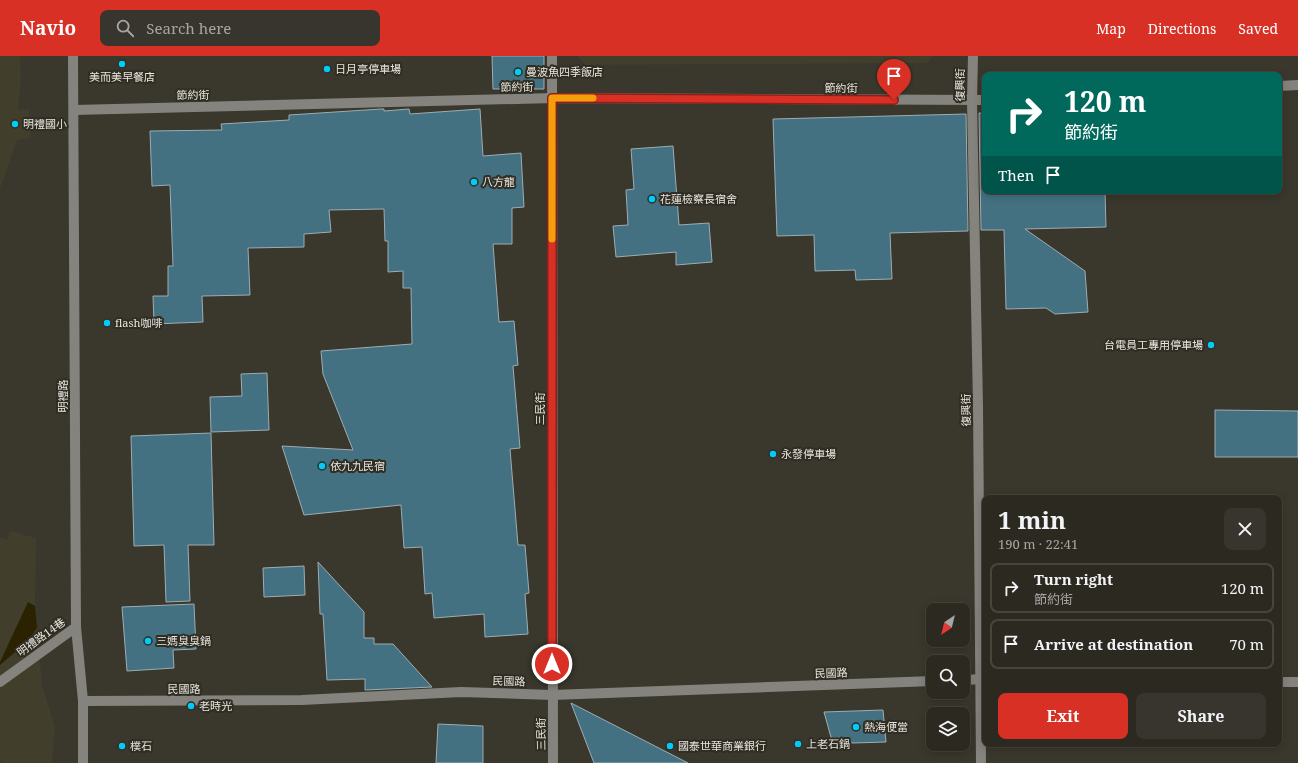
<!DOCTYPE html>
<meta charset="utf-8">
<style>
body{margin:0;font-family:"Noto Serif","Noto Sans TC",serif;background:#38352e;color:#f1f3f6;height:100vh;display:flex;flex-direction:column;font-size:15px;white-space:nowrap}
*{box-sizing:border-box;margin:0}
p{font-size:13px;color:#a6a6a5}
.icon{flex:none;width:22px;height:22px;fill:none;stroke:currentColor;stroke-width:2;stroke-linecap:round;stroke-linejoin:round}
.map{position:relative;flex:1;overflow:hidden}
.panel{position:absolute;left:982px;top:439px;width:300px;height:252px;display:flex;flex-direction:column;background:#2c2921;border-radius:8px;box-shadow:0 2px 10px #0003,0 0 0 1px #48453f}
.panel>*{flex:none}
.banner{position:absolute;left:982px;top:16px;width:300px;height:122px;border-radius:8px;box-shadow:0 2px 10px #0003,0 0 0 1px #48453f;background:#00695c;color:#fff;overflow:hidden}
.needle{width:26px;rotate:215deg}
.buttons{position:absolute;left:926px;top:547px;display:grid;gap:8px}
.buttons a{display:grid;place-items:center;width:44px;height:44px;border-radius:8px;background:#2c2921;box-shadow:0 2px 10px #0003,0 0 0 1px #48453f;font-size:20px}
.pin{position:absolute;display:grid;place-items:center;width:34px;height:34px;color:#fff;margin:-41px -17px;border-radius:50% 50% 50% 0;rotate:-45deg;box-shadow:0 0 4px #0007}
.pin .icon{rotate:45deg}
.me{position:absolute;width:44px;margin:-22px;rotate:0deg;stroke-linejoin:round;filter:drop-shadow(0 0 3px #0008)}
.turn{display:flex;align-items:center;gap:14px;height:84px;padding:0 16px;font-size:18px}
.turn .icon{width:52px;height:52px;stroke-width:2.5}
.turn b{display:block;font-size:28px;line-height:34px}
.then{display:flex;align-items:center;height:38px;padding:0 16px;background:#0003;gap:8px;font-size:15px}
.round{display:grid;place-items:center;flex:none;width:42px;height:42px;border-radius:8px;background:#38352e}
.head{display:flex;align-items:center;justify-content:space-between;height:68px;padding:0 16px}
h1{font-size:24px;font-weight:700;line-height:30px}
.button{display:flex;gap:8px;margin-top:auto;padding:8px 16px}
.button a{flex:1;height:46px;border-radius:8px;background:#d93025;color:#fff;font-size:16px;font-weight:700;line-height:46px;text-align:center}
.button a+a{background:#38352e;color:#f1f3f6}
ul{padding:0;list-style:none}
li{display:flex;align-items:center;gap:12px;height:50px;margin:0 8px 6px;padding:0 8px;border:2px solid #48453f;border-radius:8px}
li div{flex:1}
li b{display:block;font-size:15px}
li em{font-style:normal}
header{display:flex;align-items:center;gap:24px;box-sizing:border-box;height:56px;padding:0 20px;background:#d93025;color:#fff}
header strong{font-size:19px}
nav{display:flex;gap:22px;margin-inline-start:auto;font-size:14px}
.search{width:280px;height:36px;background:#38352e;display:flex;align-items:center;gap:10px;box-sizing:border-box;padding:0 14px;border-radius:8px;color:#a6a6a5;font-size:15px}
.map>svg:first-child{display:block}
.built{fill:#423e2c}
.water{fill:#2a2200}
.building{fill:#437181;stroke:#9eadb3}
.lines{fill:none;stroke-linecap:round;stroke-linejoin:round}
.minor{stroke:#84837d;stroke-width:10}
.route-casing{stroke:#8d1f18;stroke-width:10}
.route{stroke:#d93025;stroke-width:7}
.slow{stroke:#f59e0b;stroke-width:7}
.poi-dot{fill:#01cbf9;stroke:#302d22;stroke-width:1.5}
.labels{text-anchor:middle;stroke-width:4;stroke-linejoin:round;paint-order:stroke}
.poi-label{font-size:11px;fill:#e8e6e0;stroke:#302d22;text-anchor:start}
.street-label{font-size:11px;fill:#e8e6e0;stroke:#302d22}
</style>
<header>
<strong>Navio</strong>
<div class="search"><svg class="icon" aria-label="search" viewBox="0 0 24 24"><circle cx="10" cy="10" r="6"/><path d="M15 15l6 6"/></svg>Search here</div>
<nav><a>Map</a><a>Directions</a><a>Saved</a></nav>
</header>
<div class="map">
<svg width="1298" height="707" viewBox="0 0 1298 707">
<rect width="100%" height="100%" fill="#3a372c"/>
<!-- built -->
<g class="built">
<polygon points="0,0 20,0 21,23 18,54 29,53 31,82 17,84 0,133"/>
<polygon points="577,0 933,0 927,7 585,9"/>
<polygon points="10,475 36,482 35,550 42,629 55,671 52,707 4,707 0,704 0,481 7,484"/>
</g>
<!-- water -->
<polygon class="water" points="28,546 35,550 37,572 27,586 0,609 0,606"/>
<!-- building -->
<g class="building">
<polygon points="492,0 544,0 544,33 493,33"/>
<polygon points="381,53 384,53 384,55 409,53 410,58 480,53 483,100 521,97 524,151 512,152 512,188 493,188 499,266 514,265 518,309 513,310 520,392 510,393 518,489 525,489 529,537 525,538 528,578 485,581 484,558 434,562 432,537 425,538 422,491 404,492 401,449 304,459 282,390 353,394 323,318 321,295 412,288 411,232 403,232 403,215 388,216 388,185 385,185 384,153 329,154 331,176 304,178 304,191 248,192 250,239 202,240 203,266 154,268 153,240 168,240 168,210 173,210 170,129 152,130 150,75 222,74 221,68 289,64 289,59"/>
<polygon points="979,57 985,57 985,135 1105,135 1106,171 1025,173 1085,215 1088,256 1055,258 1046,252 1006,253 1004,174 981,174"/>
<polygon points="966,58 968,175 890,177 892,223 856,224 855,214 815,215 814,179 777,180 773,63"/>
<polygon points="673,90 679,169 709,167 712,206 676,209 676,196 616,201 613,170 628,169 626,134 634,133 631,93"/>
<polygon points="267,317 269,374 211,376 210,341 242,340 241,318"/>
<polygon points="1215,354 1298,355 1298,401 1215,401"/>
<polygon points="211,377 214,489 188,489 190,545 166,546 164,489 134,490 131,380"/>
<polygon points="318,506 364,556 364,582 374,582 374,588 393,588 432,631 365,634 365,623 327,624 323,558 320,558"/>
<polygon points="304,510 305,539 264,541 263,512"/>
<polygon points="194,548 196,593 173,594 174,612 127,615 122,551"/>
<polygon points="571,647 688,707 594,707"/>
<polygon points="883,654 886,686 853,687 832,685 824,656"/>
<polygon points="438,668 483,670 483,707 436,707"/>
</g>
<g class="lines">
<!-- minor -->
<g class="minor">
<polyline points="73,0 76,571 83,645 83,707"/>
<polyline points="552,0 553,707"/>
<polyline points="973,0 972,45 978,349 981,707"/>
<polyline points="1279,30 1298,29"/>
<polyline points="74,54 553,42 985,44"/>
<polyline points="963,624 985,623"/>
<polyline points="0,626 76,571"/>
<polyline points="1279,626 1298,626"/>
<polyline points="83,645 302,644 461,636 552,639 933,625"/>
</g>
</g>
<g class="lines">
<!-- route casing -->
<g class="route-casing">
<polyline id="route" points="552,608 552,42 894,44"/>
</g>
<!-- route -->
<use href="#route" class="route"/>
<!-- slow -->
<polyline class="slow" points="552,183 552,42 593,42"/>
</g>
<!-- markers -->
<g class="poi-dot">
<circle cx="122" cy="8" r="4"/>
<circle cx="327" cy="13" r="4"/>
<circle cx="518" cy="16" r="4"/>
<circle cx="15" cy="68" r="4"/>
<circle cx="474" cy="126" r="4"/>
<circle cx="652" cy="143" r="4"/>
<circle cx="107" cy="267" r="4"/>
<circle cx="1211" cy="289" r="4"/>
<circle cx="773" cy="398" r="4"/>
<circle cx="322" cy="410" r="4"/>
<circle cx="148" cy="585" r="4"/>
<circle cx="191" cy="650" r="4"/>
<circle cx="856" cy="671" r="4"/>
<circle cx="798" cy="688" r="4"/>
<circle cx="122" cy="690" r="4"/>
<circle cx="670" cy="690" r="4"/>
</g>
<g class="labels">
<!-- poi labels -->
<g class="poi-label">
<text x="335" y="17">日月亭停車場</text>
<text x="526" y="20">曼波魚四季飯店</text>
<text x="122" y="25" text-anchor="middle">美而美早餐店</text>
<text x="23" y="72">明禮國小</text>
<text x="482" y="130">八方龍</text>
<text x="660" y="147">花蓮檢察長宿舍</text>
<text x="115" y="271">flash咖啡</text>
<text x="1203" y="293" text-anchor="end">台電員工專用停車場</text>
<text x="781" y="402">永發停車場</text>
<text x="330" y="414">依九九民宿</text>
<text x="156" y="589">三媽臭臭鍋</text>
<text x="199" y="654">老時光</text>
<text x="864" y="675">熱海便當</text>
<text x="806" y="692">上老石鍋</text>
<text x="130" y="694">樸石</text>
<text x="678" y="694">國泰世華商業銀行</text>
</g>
<!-- street labels -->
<g class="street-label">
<text transform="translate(960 29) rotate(-90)" y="4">復興街</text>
<text transform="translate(517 31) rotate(-1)" y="4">節約街</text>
<text x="841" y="36">節約街</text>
<text transform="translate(193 39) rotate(-1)" y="4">節約街</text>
<text transform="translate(63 340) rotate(-90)" y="4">明禮路</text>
<text transform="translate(540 353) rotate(-90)" y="4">三民街</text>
<text transform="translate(966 354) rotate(-91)" y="4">復興街</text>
<text transform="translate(41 581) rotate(-36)" y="4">明禮路14巷</text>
<text transform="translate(831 617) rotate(-2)" y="4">民國路</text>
<text transform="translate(509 625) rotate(2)" y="4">民國路</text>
<text x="184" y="637">民國路</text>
<text transform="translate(541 678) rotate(-91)" y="4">三民街</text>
</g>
</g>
</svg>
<div class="buttons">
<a><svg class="needle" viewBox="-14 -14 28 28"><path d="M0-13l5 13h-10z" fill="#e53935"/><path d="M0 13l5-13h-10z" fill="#a6a6a5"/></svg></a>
<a><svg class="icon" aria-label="search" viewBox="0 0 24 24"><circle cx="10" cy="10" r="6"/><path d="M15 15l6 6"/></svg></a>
<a><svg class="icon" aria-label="layers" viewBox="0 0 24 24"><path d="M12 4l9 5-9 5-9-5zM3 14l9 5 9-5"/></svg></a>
</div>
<div class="pin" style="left:894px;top:44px;background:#d93025"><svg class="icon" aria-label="arrive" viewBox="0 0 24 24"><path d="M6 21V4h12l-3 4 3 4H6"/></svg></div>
<svg class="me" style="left:552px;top:608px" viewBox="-20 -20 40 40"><circle r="17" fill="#d93025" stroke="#fff" stroke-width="3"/><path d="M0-11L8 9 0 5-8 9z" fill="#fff"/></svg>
<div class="banner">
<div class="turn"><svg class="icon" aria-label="right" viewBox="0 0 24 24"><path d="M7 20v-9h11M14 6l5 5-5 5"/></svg><div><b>120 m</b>節約街</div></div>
<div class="then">Then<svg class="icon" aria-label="arrive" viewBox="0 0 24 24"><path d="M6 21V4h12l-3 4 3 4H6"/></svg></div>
</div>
<section class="panel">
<div class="head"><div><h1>1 min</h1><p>190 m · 22:41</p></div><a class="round"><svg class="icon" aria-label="close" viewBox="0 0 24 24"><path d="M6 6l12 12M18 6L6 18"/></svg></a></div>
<ul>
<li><svg class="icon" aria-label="right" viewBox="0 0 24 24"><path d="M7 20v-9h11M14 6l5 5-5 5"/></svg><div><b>Turn right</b><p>節約街</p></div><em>120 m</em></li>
<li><svg class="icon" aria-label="arrive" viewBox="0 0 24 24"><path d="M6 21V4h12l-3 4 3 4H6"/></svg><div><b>Arrive at destination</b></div><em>70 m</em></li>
</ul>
<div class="button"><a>Exit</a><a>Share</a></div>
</section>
</div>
